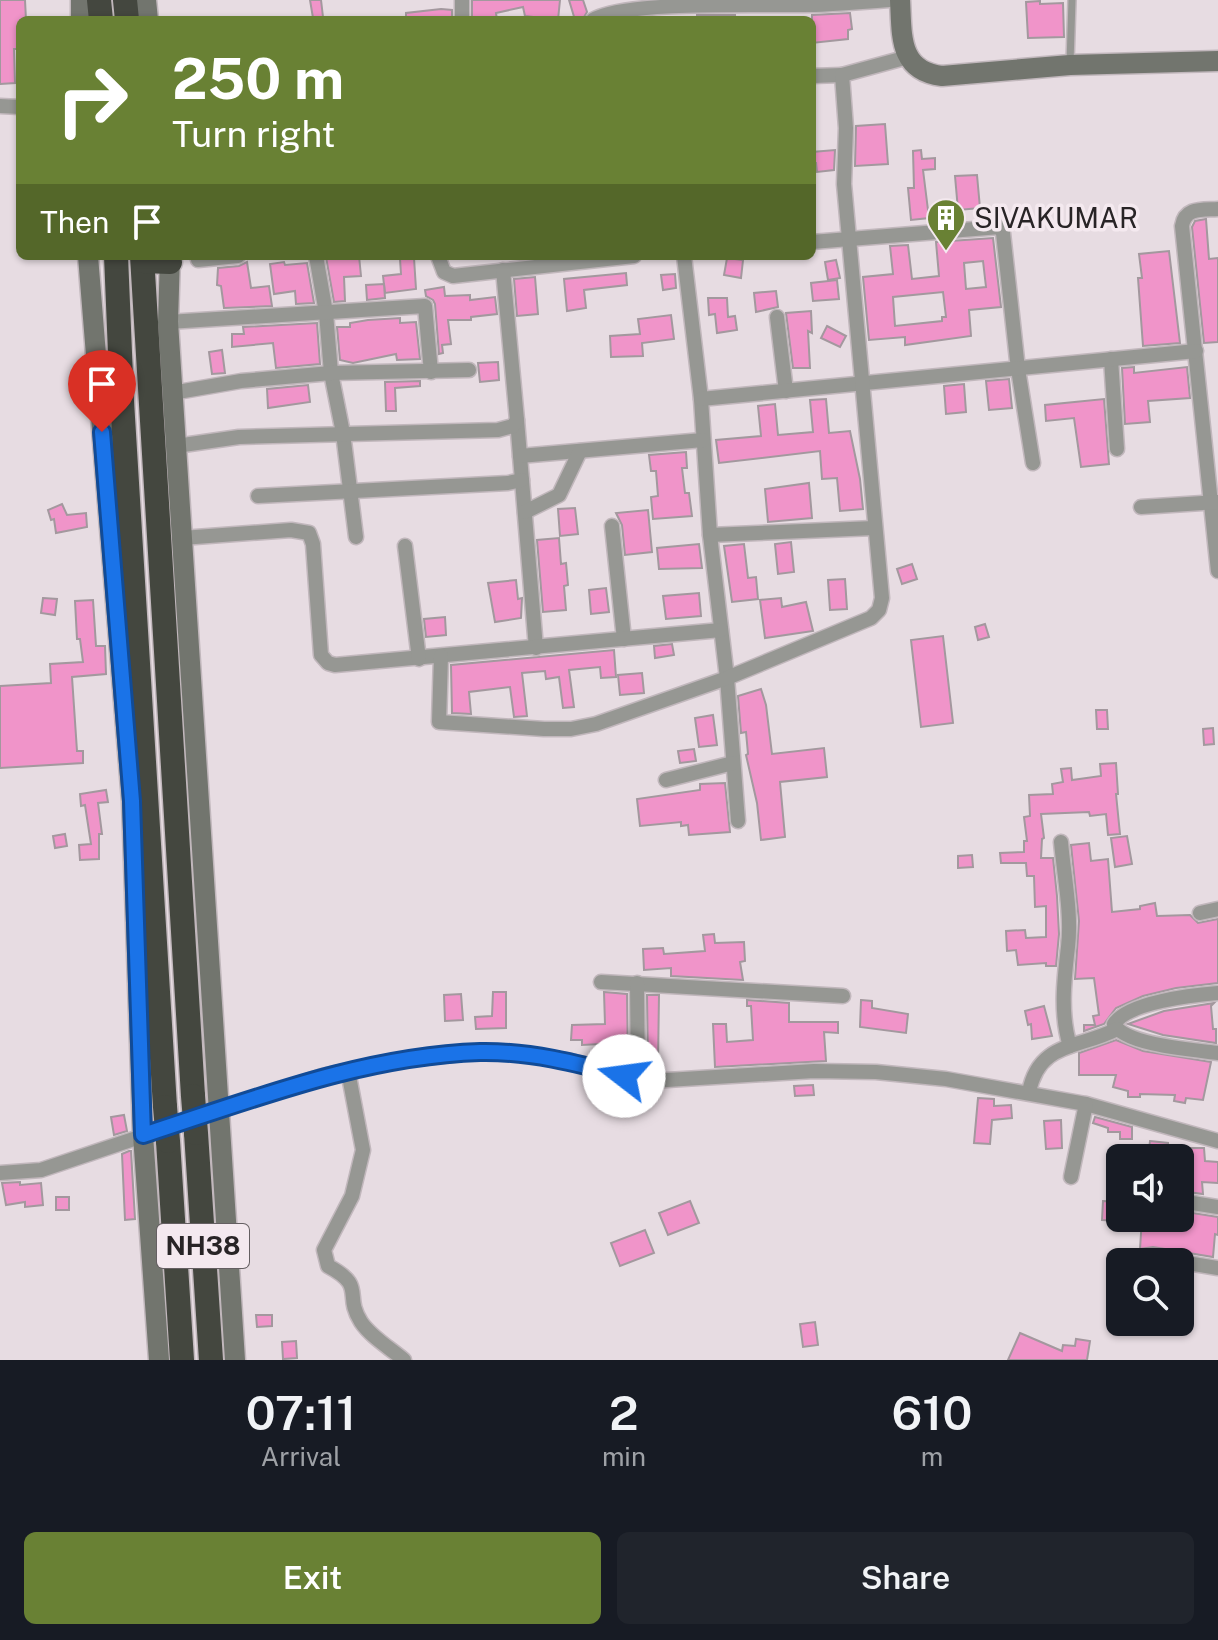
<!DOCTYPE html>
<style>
body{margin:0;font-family:"Public Sans",sans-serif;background:#20242c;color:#f1f3f6;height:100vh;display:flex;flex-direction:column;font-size:30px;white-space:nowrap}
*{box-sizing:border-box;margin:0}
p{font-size:26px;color:#9ea1a6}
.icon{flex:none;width:44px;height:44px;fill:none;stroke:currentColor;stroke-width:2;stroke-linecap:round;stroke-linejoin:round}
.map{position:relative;height:1360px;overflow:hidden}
.side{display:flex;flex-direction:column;background:#171b24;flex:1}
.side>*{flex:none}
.hud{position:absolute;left:16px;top:16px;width:800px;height:244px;border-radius:12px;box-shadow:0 2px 6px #0004;background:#698134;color:#fff;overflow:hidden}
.buttons{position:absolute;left:1106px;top:1144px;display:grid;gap:16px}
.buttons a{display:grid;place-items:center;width:88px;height:88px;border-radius:12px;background:#171b24;box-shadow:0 2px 6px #0004;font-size:40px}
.pin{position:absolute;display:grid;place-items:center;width:68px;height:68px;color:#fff;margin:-82px -34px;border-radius:50% 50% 50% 0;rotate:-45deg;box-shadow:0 0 8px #0007}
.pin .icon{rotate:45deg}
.me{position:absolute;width:88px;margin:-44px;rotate:285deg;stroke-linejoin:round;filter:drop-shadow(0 0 6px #0008)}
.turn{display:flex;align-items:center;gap:28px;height:168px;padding:0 24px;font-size:36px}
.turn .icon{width:104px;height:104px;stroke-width:2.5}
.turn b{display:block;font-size:56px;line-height:68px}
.then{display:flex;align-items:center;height:76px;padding:0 24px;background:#0003;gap:16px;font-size:30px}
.eta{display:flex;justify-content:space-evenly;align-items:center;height:136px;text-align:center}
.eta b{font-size:48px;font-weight:600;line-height:56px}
.primary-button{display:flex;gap:16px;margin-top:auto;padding:16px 24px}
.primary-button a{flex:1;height:92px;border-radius:12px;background:#698134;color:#fff;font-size:32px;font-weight:600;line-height:92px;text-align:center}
.primary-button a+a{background:#20242c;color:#f1f3f6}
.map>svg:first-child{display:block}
.building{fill:#f094c9;stroke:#a3989e;stroke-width:2;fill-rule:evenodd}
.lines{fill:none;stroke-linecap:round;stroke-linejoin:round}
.lane-casing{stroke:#c1b7bc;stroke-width:10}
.street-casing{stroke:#c1b7bc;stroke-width:17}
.secondary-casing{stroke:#c1b7bc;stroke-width:23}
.highway-casing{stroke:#c1b7bc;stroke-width:27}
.lane{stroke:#969793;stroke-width:7}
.street{stroke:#969793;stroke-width:14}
.secondary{stroke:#72756e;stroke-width:20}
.highway{stroke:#44473f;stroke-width:24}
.highway-bridge-casing{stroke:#c1b7bc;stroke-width:27;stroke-linecap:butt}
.highway-bridge{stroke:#44473f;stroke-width:24}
.route-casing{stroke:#114b97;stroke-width:20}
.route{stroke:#1a73e8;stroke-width:14}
.labels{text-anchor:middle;stroke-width:7;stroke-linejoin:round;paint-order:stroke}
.shield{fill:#f4e9ef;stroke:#655f62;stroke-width:2}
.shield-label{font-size:26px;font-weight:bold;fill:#282426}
.poi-label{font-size:28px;fill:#282426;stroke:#f4e9ef;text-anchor:start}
</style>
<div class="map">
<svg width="1218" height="1360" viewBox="0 0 1218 1360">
<rect width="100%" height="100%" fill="#e7dce2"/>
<!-- building -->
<g class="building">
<polygon points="0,0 25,0 26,20 20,20 20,49 14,49 15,83 0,84"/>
<polygon points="310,0 321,0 323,17 313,18"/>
<polygon points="472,0 560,0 558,20 525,16 523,7 496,13 497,20 472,20"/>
<polygon points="569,0 583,0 587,12 584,17 575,20"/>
<polygon points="1040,1 1040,4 1063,3 1064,37 1028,38 1026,2"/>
<polygon points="441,9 452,10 452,20 406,20 406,13"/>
<polygon points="850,13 852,29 848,30 848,39 812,43 812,15"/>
<polygon points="697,15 735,15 735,18 697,20"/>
<polygon points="885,124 888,164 855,166 856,126"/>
<polygon points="835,150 834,170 817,172 816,163 812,163 812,152"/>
<polygon points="921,150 922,159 935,158 935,169 923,170 929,218 911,220 908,188 914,188 913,151"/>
<polygon points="977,175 980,208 958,210 955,176"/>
<polygon points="1206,219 1209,259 1218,258 1218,342 1204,343 1192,227 1195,221"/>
<path d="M993,238L1001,307L969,310L971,336L905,345V337L869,340L863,277L893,274L890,246L908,245L912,279L939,276L936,242ZM983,261L986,287L966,289L964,263ZM943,292L946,317H942V321L895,326L893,297Z"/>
<polygon points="1169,251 1180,343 1143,346 1138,278 1142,278 1139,254"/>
<polygon points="359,256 361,276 344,277 345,301 334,302 326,257"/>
<polygon points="414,258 416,289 385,293 383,276 401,274 400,259"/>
<polygon points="727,258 743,260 741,278 724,275"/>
<polygon points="836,260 840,278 828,280 825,262"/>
<polygon points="247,262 251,288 269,286 272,306 224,308 221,286 217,285 218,268 239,266"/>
<polygon points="284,262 285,265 307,263 314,303 296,304 295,291 274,294 270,264"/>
<polygon points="626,273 627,285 584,290 586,308 567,311 564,279"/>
<polygon points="675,274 676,288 663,290 661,275"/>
<polygon points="535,277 538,314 517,316 514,279"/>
<polygon points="837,280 839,299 813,301 811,283"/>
<polygon points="384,284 385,298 367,300 366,285"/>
<polygon points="444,287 445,296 470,295 470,300 495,297 497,314 471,317 471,320 448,320 451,344 442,345 443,353 439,354 435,304 433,300 426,296 425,290"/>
<polygon points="776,291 778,307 756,312 754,293"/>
<polygon points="708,298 727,298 728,317 735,316 737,330 717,333 715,314 709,315"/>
<polygon points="811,311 812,333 808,331 810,368 793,368 786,313"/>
<polygon points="671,315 674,339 642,343 643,356 611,357 610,336 640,334 638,319"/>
<polygon points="400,318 400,323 416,322 420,359 397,360 396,354 353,363 340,360 337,327 350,327 350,323 368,320"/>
<polygon points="317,323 320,364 276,368 273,343 232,347 232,334 244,334 243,327"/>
<polygon points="827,326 846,336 840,347 821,338"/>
<polygon points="222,350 225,373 212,374 209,352"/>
<polygon points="498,362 499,380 480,382 478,363"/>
<polygon points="1134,367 1134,373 1187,367 1190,398 1148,401 1150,422 1125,424 1122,368"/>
<polygon points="1009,379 1012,408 989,410 986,381"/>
<polygon points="420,381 420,386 395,388 396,411 386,411 385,382"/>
<polygon points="964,384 966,412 946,414 944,386"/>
<polygon points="308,385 310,402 268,408 267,389"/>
<polygon points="826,399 829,433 850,431 860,479 863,509 840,511 837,478 822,479 820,451 719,463 716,440 761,436 758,406 775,404 778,435 813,432 810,400"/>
<polygon points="1104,399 1109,464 1081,467 1074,418 1046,421 1045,405"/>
<polygon points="686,452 687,468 682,468 685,493 689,493 692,516 653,519 651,497 658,496 656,471 651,471 649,455"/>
<polygon points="809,483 812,518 768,522 765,489"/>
<polygon points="62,504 67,515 86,513 87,527 56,533 54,519 51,520 48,510"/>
<polygon points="575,508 578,534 560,536 558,509"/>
<polygon points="648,510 652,552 625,555 622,525 616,513"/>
<polygon points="559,538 561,564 566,563 568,585 564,586 566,610 543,612 537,540"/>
<polygon points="791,542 794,572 778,574 775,544"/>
<polygon points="699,544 702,568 659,569 657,548"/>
<polygon points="744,544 748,578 756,577 758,599 732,602 724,546"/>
<polygon points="912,564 917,579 902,584 897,569"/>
<polygon points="845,579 847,609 830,610 828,580"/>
<polygon points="516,580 518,599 522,598 521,618 495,622 488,583"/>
<polygon points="606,588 609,612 591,614 589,590"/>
<polygon points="699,593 701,616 666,619 663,596"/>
<polygon points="43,598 57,599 55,615 41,613"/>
<polygon points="781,598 782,607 806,602 813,631 765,638 760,600"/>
<polygon points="93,600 96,646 105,646 106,674 72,677 77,751 83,751 83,763 0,768 0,686 51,683 50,664 83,662 80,639 77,639 75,601"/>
<polygon points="445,617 446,635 426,637 424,619"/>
<polygon points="985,624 989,637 978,640 975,627"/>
<polygon points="943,636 953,723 921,727 911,640"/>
<polygon points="672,644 674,655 655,658 654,646"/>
<polygon points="614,650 616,677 601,678 600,667 569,670 574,707 563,708 559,677 546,679 545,671 522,673 527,716 514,717 510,687 469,692 471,714 452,713 451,665"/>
<polygon points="642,673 644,693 620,695 618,675"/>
<polygon points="761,689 766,705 772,754 824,748 827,777 780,782 785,837 761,840 757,803 746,755 748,754 746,732 741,733 738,696"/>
<polygon points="1096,710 1107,710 1108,729 1097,729"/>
<polygon points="713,715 717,745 699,747 695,718"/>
<polygon points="1213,728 1214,744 1204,745 1203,729"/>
<polygon points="694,749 696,761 680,763 678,751"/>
<polygon points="1116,763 1118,794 1116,794 1120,834 1108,835 1106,814 1090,816 1089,812 1041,814 1044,838 1042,839 1041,858 1053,858 1057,896 1059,934 1056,966 1046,966 1046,963 1018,965 1016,950 1007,951 1006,931 1025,930 1026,938 1046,937 1046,906 1035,907 1034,876 1027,876 1026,863 1001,863 1000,853 1024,852 1024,841 1027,841 1024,817 1030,816 1029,795 1053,794 1052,784 1063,782 1061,769 1071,768 1072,780 1101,776 1100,764"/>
<polygon points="725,783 730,832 689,835 688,825 681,826 681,822 640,826 637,799 700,790 700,784"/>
<polygon points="106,790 108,802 98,803 102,834 99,834 99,859 80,860 79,845 91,844 85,805 81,806 80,794"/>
<polygon points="65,834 67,846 55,848 53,836"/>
<polygon points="1127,836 1132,864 1115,867 1111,838"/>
<polygon points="1089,843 1091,861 1108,859 1112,912 1140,909 1140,906 1155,903 1157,916 1190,915 1198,923 1218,919 1218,983 1176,988 1143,996 1116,1008 1104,1024 1084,1031 1084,1025 1095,1025 1093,1016 1099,1015 1094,978 1075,979 1079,921 1071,845"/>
<polygon points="972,855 973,867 958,868 958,856"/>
<polygon points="714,934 715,943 744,942 745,961 740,962 743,980 671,976 671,968 644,970 643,949 663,948 664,954 705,951 703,935"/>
<polygon points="493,992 506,992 506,1028 476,1029 475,1017 492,1016"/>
<polygon points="604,992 627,994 628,1065 599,1058 600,1044 582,1045 582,1040 571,1040 572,1025 605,1024"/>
<polygon points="461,994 463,1020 445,1021 444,995"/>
<polygon points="647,995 659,995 658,1063 648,1064"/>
<polygon points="747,1000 789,1003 789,1022 838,1022 838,1033 824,1032 826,1061 715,1067 713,1024 726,1024 727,1042 753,1040 751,1006 747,1006"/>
<polygon points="861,1000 872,1001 872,1008 908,1014 906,1033 860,1027"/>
<polygon points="1214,1003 1211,1006 1213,1029 1216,1029 1216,1043 1163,1035 1128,1024 1164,1011"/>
<polygon points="1044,1006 1052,1036 1032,1039 1031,1024 1028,1025 1025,1011"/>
<polygon points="1116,1040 1143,1051 1211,1062 1203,1100 1186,1098 1185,1103 1174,1101 1175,1095 1140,1094 1140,1097 1128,1097 1128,1091 1113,1087 1116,1075 1079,1075 1079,1053"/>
<polygon points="813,1085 814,1095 795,1096 794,1086"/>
<polygon points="978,1098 994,1099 994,1106 1011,1105 1012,1118 992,1120 990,1144 974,1143"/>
<polygon points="124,1115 127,1131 114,1135 111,1117"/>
<polygon points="1095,1117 1132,1127 1132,1139 1120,1139 1120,1132 1108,1132 1108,1128 1093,1123"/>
<polygon points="1061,1120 1062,1148 1046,1149 1044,1121"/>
<polygon points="1150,1141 1168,1143 1168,1148 1204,1148 1205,1161 1218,1162 1218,1183 1202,1182 1203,1194 1180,1191 1180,1158 1148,1158"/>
<polygon points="129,1151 131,1151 135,1219 125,1220 122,1154"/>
<polygon points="20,1182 20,1185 41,1183 43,1205 25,1207 25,1202 6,1205 2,1183"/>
<rect x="56" y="1197" width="13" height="13"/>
<polygon points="690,1201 699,1223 668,1235 659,1213"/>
<polygon points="1103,1201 1120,1202 1120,1221 1102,1220"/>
<polygon points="1180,1211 1218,1217 1218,1235 1215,1234 1213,1257 1153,1247 1140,1249 1142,1218 1180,1218"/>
<polygon points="645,1230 654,1253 620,1266 611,1243"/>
<polygon points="256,1315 272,1315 272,1326 257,1327"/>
<polygon points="815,1322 818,1345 803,1347 800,1324"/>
<polygon points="1020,1333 1062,1351 1063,1345 1075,1346 1076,1339 1090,1341 1087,1360 1008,1360"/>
<polygon points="296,1341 297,1358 283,1359 282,1342"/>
</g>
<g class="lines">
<!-- lane casing -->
<g class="lane-casing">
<polyline id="lane" points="1070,63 1072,0"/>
</g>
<!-- street casing -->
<g class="street-casing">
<g id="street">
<polyline points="462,20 462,0"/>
<path d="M593,20C624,0 769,6 815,5C839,4 864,2 889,0"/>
<polyline points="812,76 842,75"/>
<polyline points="0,106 20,107"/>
<path d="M1218,209C1202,210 1185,207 1182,226L1218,571"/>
<polyline points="812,242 1000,227 1003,233 1018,369 1033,463"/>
<polyline points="316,256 326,313 331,373 343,433 356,537"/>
<polyline points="438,256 444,272 453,276 634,256"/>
<polyline points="684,256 701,399 710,535 727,678 738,821"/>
<polyline points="198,260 238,256"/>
<polyline points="777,317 786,391"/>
<polyline points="168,322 425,306 431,372"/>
<polyline points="1111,359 1117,449"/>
<polyline points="172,393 241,381 331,373 469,370"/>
<polyline points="701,399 1196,351"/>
<polyline points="517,420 536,648"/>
<polyline points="176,446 239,437 498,430 513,426 517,420 503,270"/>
<polyline points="520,456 703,440"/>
<polyline points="258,496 508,483 522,480"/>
<polyline points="1141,507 1218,502"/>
<polyline points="525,512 559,495 580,451"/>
<polyline points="612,526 624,639"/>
<polyline points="710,535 874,528"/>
<polyline points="182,538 291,530 309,533 313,544 321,655 328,663 335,665 721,630"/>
<polyline points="405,546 419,659"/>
<polyline points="441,656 439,722 544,729 571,729 596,724 727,678 871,618 879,610 882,598 844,184 846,128 842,75 908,57"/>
<polyline points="666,780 733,763"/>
<path d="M1061,842C1064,876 1072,914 1068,947C1064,980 1060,1014 1070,1046"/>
<polyline points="1200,913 1218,909"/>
<polyline points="601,982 843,996"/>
<polyline points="637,983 638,1079"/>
<path d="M1218,993C1193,995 1128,1002 1114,1024C1124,1045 1195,1050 1218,1053"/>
<path d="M348,1071L363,1150L352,1196L324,1250L328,1266C367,1287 343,1294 361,1322C371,1337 390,1348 404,1360"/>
<path d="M1029,1092C1039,1041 1079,1049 1117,1029"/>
<polyline points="0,1173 41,1170 322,1076 392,1061 481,1052 522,1054 571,1061 651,1081 814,1071 876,1072 946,1079 1086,1104 1218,1141"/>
<polyline points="1071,1177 1086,1104"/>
<polyline points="1180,1201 1218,1207"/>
<polyline points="1151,1257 1218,1268"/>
</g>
</g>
<!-- secondary casing -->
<g class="secondary-casing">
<g id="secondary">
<polyline points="146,0 148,20"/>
<path d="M900,0C902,34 898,71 942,76L1070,65L1218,61"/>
<polyline points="81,20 81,0"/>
<polyline points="88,256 132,801 143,1135 159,1360"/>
<polyline points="170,256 168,322 235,1360"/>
</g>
</g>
<!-- highway casing -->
<g class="highway-casing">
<g id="highway">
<polyline points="99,0 101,20"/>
<polyline points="125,0 127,20"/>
<polyline points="116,256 122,401 165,1107"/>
<polyline points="142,256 193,1096"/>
<polyline points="143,261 170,262"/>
<polyline points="196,1133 211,1360"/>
<polyline points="168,1141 182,1360"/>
</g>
</g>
<!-- lane -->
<use href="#lane" class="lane"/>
<!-- street -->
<use href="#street" class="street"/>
<!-- secondary -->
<use href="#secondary" class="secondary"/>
<!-- highway -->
<use href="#highway" class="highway"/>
<!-- highway-bridge casing -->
<g class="highway-bridge-casing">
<g id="highway-bridge">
<polyline points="193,1096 196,1133"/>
<polyline points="165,1107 168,1141"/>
</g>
</g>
<!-- highway-bridge -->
<use href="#highway-bridge" class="highway-bridge"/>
</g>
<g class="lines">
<!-- route casing -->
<g class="route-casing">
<path id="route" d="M102,432L132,801L143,1135C254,1099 363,1056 480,1052C529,1051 577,1063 624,1076"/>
</g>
<!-- route -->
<use href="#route" class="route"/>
</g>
<!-- icons -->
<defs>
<g id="building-pin" transform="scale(2)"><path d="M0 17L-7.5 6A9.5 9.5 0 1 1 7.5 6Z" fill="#698134" stroke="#f4e9ef"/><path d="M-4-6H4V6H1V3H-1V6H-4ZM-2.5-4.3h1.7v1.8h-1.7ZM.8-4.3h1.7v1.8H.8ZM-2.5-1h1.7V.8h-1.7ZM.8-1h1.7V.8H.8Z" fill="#fff"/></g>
</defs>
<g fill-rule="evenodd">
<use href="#building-pin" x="946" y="218"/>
</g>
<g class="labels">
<!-- shield labels -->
<rect class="shield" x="157" y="1224" width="92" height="44" rx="6"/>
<g class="shield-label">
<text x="203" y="1255">NH38</text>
</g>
<!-- poi labels -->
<g class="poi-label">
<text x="974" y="228">SIVAKUMAR</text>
</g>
</g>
</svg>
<div class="buttons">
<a><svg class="icon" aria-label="sound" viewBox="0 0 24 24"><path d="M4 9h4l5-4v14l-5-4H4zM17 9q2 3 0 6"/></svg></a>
<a><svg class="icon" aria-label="search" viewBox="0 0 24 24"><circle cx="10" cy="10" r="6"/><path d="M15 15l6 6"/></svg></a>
</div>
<div class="pin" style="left:102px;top:432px;background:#d93025"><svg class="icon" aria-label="arrive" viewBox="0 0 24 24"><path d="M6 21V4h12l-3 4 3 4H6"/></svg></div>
<svg class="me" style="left:624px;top:1076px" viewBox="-20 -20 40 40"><circle r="19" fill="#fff"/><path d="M0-13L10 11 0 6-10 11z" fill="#1a73e8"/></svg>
<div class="hud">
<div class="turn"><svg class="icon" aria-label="right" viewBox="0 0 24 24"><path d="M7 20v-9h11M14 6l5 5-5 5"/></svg><div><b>250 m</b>Turn right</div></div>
<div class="then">Then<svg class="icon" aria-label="arrive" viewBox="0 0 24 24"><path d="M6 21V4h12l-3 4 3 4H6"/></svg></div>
</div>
</div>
<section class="side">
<div class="eta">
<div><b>07:11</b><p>Arrival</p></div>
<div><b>2</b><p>min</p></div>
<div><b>610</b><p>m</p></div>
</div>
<div class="primary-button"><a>Exit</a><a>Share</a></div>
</section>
